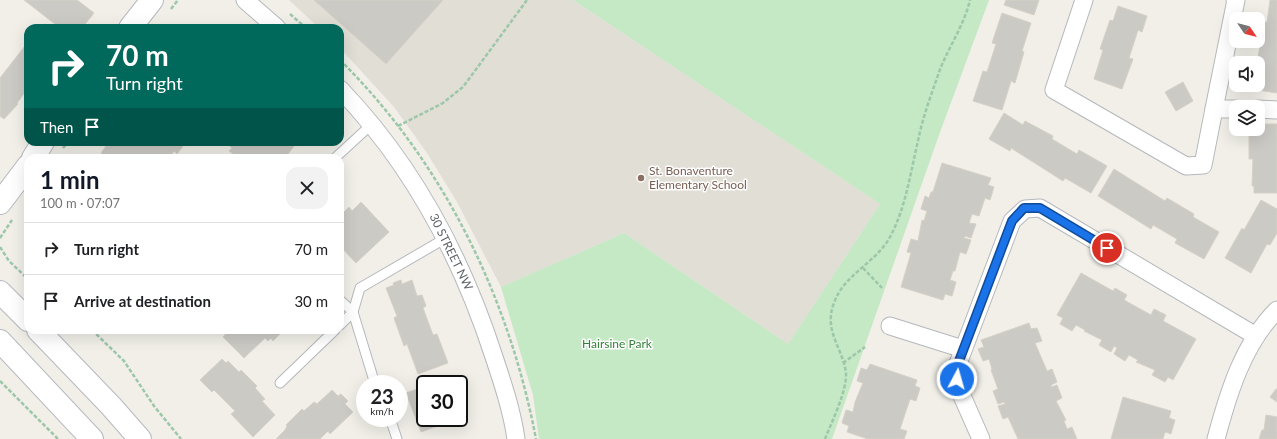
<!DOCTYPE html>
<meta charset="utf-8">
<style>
body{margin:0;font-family:Lato,sans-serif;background:#f2f2f2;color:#202124;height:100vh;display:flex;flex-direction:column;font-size:15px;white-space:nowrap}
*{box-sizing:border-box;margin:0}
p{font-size:13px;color:#757577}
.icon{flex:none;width:22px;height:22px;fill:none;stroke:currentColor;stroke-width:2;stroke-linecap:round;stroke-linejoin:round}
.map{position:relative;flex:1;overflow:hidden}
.panel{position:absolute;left:24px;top:154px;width:320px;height:180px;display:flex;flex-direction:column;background:#fff;border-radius:12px;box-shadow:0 4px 16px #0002}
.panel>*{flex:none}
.guide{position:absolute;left:24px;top:24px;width:320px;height:122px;border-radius:12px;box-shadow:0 4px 16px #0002;background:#00695c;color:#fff;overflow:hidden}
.needle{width:26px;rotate:125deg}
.tools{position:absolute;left:1229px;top:12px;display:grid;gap:8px}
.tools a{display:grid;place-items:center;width:36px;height:36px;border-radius:8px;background:#fff;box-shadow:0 4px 16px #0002;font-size:20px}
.speed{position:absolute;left:356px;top:375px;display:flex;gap:8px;font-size:20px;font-weight:700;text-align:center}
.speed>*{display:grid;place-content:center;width:52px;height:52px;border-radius:50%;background:#fff;box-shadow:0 4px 16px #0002;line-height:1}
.speed small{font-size:10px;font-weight:400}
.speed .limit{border:2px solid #111;border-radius:6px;background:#fff;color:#111}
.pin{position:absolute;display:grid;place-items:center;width:34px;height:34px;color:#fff;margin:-17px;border:2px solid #fff;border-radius:50%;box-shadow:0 1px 4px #0007}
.me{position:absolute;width:44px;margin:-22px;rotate:6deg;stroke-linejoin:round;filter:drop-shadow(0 0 3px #0008)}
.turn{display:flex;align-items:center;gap:14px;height:84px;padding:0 16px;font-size:18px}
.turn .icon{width:52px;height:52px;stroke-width:2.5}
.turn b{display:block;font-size:28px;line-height:34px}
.then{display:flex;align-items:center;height:38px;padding:0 16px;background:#0003;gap:8px;font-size:15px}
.round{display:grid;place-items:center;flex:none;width:42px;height:42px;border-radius:12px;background:#f2f2f2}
.summary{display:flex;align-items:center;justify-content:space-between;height:68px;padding:0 16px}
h1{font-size:24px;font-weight:700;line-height:30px;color:#111827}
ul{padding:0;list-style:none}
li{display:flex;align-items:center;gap:12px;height:52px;padding:0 16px;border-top:1px solid #e0e0e0}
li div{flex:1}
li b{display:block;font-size:15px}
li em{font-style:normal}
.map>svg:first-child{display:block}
.education{fill:#e1ded6}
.park{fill:#c5e8c5}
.building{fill:#cccac5;stroke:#d6d1c6}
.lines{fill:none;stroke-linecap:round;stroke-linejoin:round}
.lane-casing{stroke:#b5b8bc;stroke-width:11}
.street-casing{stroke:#b5b8bc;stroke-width:19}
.secondary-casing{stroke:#b6babf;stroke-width:24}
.path{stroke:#9cc7a9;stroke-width:2.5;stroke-dasharray:4 2;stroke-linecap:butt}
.lane{stroke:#fff;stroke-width:9}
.street{stroke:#fff;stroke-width:17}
.secondary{stroke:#fff;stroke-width:22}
.route-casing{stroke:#114b97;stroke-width:10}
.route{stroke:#1a73e8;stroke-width:7}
.education-dot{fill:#8d6e63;stroke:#fff;stroke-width:1.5}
.labels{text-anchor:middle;stroke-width:3;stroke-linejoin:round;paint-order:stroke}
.education-label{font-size:12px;fill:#785e54;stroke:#fff;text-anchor:start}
.street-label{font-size:12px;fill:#5f6368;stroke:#fff}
.park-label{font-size:12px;fill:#348238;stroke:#fff}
</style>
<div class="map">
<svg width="1277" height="439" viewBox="0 0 1277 439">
<rect width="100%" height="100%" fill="#f1efe8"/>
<!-- education -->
<polygon class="education" points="289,0 573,0 880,204 788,344 624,233 501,287 457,202 427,153 394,107 340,48 340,28 319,28"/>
<!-- park -->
<polygon class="park" points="573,0 989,0 939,135 832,439 539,439 533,395 501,287 624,233 788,344 880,204"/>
<!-- building -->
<g class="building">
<polygon points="24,0 77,0 94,13 82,28 60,28"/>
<polygon points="314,0 443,0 386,64"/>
<polygon points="1006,0 1039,0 1034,15 1004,5"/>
<polygon points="1270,0 1277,0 1277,93 1252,89 1253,85 1258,85 1257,63 1264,22 1267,22"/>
<polygon points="1118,6 1147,16 1142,32 1138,30 1129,58 1133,59 1122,89 1094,79 1103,50 1100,49 1110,20 1113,21"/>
<polygon points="1002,13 1031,23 1022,51 1024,52 1015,83 1011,81 1002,110 973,101 983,71 987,72 996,44 992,43"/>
<polygon points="28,42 28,88 17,103 18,104 4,119 0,116 0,78"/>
<polygon points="1183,82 1193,101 1176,111 1165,92"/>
<polygon points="1004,113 1023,125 1025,121 1053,136 1052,139 1077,154 1079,150 1107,166 1091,193 1065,178 1063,181 1011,148 1010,151 989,139"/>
<polygon points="1258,124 1277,124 1277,193 1254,193 1254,186 1252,186 1253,159 1249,159 1249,129 1258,129"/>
<polygon points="109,142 186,142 177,154 174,151 169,158 107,158 101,153"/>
<polygon points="225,142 297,142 285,158 239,158 229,151 232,148"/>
<polygon points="942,163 991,178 988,185 994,187 990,200 985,198 979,216 972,214 969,223 976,224 971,238 965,236 964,238 971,240 966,254 960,252 955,271 953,271 950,280 956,282 952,296 945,294 943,300 901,287 911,253 907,252 911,239 918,241 922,220 924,221 927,211 921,209 925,196 929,198 931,192 933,192"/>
<polygon points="1114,169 1165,201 1167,198 1194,214 1193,217 1219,232 1204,259 1175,243 1177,239 1153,225 1151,229 1098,196"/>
<polygon points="1261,200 1277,209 1277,233 1270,245 1267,244 1251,273 1225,258 1242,228 1244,230"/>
<polygon points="361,202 389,232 356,263 340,246 340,216 349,207 352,211"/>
<polygon points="1081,273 1113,291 1115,288 1127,295 1124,300 1151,315 1154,309 1166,315 1163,321 1196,339 1173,380 1168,377 1165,382 1152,375 1155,370 1136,362 1138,360 1129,355 1125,361 1114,354 1117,348 1114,346 1111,352 1099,345 1102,340 1084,331 1085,330 1076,325 1072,331 1060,324 1063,318 1057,315"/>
<polygon points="401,280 402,284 412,280 417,296 422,295 426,306 423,308 433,335 437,334 448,363 418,374 407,344 404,346 394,318 397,316 386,288 394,285 393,283"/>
<polygon points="1029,323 1031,329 1037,328 1042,341 1035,343 1047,371 1052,369 1057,382 1051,385 1052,387 1057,385 1062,398 1056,401 1066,420 1064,421 1067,429 1072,427 1077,439 1018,439 1008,417 1003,419 998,406 1005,404 1004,402 998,404 993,391 998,389 991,370 992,369 989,359 983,361 978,349 984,347 981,340"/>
<polygon points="229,330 284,330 273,341 271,338 268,341 265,338 244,358 223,337"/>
<polygon points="222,359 226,363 228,361 239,372 241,370 257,386 255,388 265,399 262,401 275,415 253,437 231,414 235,411 214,390 212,392 200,380"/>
<polygon points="870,364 917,380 915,386 920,388 916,401 910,399 900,429 907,431 904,439 868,439 847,432 849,426 842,423 846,410 853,412 855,402 863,383 857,381 861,368 867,370"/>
<polygon points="449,377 452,384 425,384 425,418 459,418 421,432 406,393 417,389 416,386 434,379 435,382"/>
<polygon points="1276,389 1277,389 1277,402 1270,397"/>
<polygon points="332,390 338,396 341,394 348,401 345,404 353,412 330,434 328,431 320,439 276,439 285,430 287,426 286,425 302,409 304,411 314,402 317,404"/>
<polygon points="1123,397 1171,411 1169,418 1175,420 1171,434 1165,432 1163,439 1111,439"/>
<polygon points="459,403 464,416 459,418"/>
<polygon points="1266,415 1277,417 1277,439 1259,439 1262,430 1264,430"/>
</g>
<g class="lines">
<!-- lane casing -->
<g class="lane-casing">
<g id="lane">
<polyline points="335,158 372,124"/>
<polyline points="340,300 353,312 375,384"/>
<polyline points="340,325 353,312 360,288 446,238"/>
<polyline points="280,383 335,330"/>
<polyline points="390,418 397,439"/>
</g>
</g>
<!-- street casing -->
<g class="street-casing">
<g id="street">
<polyline points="245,0 277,28"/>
<polyline points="1084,0 1054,90 1186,166 1203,165 1214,109"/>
<polyline points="1235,0 1236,0 1214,109 1236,109"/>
<path d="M340,89C412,164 462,258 494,357C503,384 512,411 516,439"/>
<polyline points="1258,109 1277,110"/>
<polyline points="890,326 963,349"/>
<polyline points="981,439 959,389 956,369 1012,221 1025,209 1040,208 1256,336"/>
<path d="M1216,439C1228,394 1243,344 1277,310"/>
</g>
</g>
<!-- secondary casing -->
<g class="secondary-casing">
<g id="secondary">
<polyline points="130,28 152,0"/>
<polyline points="33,158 43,142"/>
<polyline points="0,203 28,166"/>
<polyline points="0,292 28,320"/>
<polyline points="38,330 111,406 140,439"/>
<polyline points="0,341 92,439"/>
</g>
</g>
<!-- path -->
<g class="path">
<polyline points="171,9 178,0"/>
<polyline points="290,14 306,28"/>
<path d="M340,60C443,162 509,297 536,439"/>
<polyline points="398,126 443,103 463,87 527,0"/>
<polyline points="63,148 68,142"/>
<polyline points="0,238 12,220"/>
<polyline points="0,247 9,261 28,279"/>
<polyline points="863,268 882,288"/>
<polyline points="92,330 124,361 154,406 181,439"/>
<polyline points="843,363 865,347"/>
<polyline points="0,381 58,439"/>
<path d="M825,439C832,421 847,391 846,373C843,348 823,331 834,303C844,274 875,264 890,237C906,207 910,174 918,141C922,120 930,98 937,78C946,50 963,29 970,0"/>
</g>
<!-- lane -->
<use href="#lane" class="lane"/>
<!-- street -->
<use href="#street" class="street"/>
<!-- secondary -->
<use href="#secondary" class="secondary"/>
</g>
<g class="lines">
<!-- route casing -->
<g class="route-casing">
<polyline id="route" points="957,379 956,369 1012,221 1024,208 1040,208 1107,248"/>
</g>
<!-- route -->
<use href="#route" class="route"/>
</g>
<!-- markers -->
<circle class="education-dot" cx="641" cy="178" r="4"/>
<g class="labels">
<!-- education labels -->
<g class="education-label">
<text x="649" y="175">St. Bonaventure<tspan x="649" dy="14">Elementary School</tspan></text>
</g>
<!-- street labels -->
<g class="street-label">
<text transform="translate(451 252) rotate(64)" y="4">30 STREET NW</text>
</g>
<!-- park labels -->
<g class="park-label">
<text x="617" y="348">Hairsine Park</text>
</g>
</g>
</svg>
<div class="tools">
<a><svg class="needle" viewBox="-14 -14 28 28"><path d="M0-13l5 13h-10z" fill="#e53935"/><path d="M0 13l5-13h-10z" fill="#757577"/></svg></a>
<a><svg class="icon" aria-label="sound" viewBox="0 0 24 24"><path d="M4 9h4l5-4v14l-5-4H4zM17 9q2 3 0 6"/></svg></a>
<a><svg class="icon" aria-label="layers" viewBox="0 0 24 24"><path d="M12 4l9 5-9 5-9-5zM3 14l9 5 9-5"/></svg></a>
</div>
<div class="speed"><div>23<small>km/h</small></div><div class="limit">30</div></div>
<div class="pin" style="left:1107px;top:248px;background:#d93025"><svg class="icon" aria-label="arrive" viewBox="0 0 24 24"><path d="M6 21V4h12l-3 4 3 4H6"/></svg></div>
<svg class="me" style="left:957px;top:379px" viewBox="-20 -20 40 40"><circle r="17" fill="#1a73e8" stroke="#fff" stroke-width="3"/><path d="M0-11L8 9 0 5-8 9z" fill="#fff"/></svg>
<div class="guide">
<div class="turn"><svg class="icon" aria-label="right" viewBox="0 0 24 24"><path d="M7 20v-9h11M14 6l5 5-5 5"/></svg><div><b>70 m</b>Turn right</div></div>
<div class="then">Then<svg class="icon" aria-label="arrive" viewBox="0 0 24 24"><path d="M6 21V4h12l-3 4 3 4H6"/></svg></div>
</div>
<section class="panel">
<div class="summary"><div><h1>1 min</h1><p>100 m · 07:07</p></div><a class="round"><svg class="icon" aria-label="close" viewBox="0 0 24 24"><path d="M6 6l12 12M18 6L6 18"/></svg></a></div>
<ul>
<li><svg class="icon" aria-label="right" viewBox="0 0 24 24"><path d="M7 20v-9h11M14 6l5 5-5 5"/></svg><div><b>Turn right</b></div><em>70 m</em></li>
<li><svg class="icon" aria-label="arrive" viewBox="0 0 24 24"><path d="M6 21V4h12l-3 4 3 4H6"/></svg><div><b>Arrive at destination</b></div><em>30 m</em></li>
</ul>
</section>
</div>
